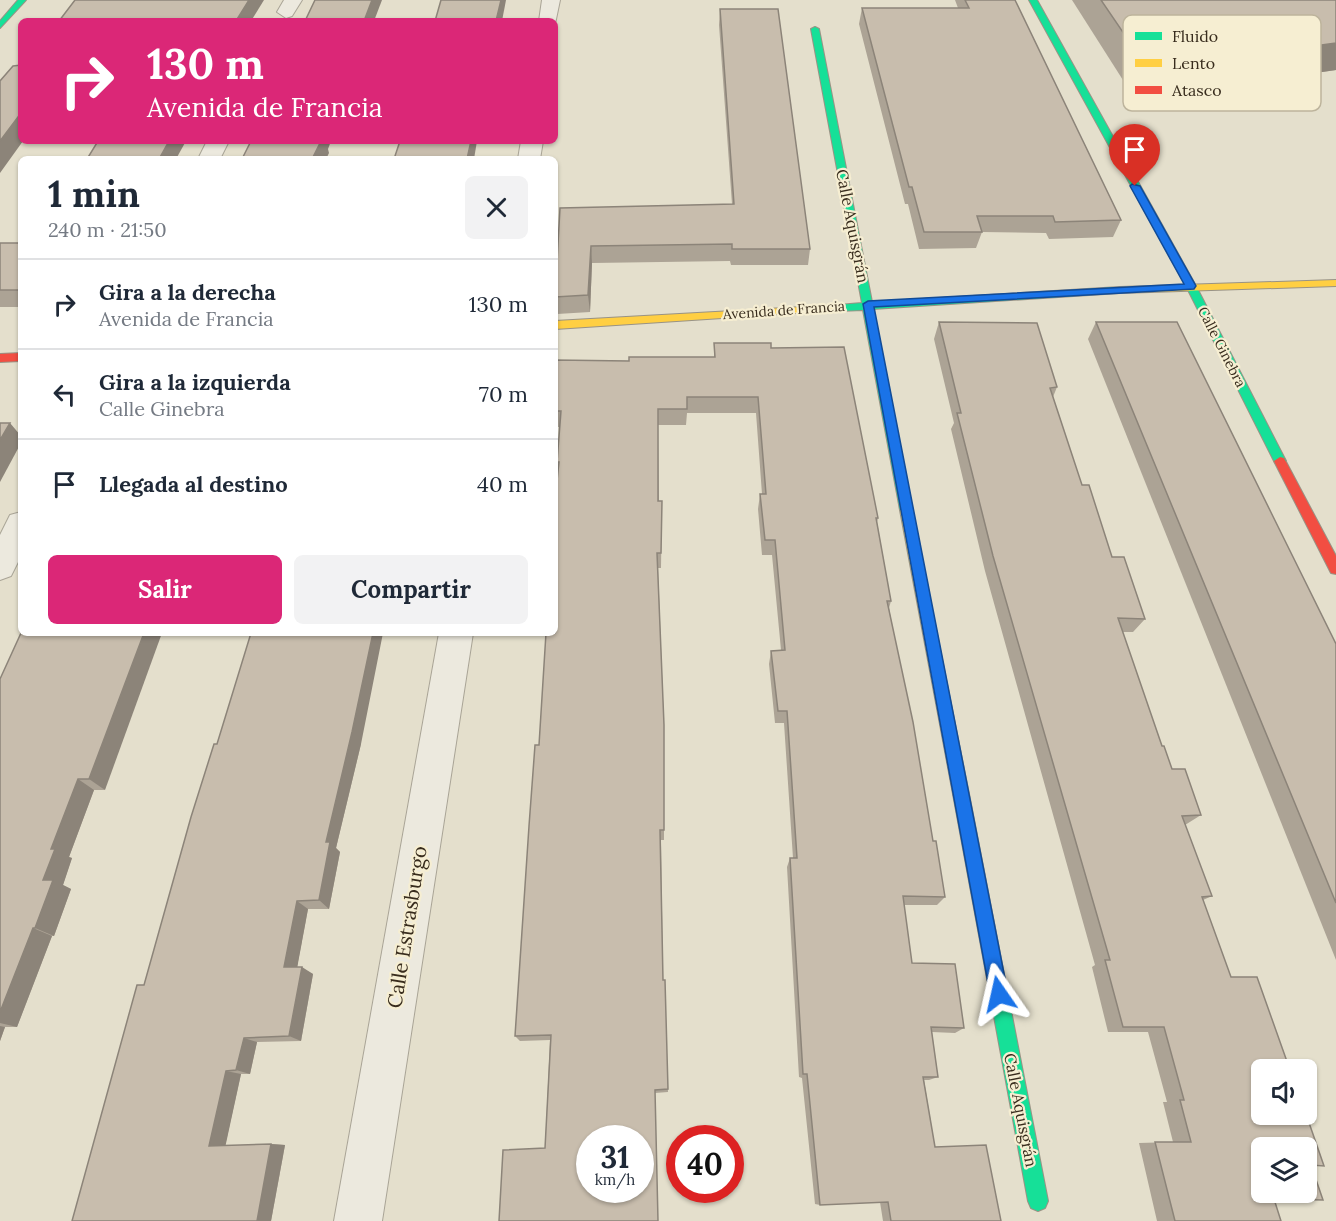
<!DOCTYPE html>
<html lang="es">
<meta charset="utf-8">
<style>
body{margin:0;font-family:Lora,serif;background:#f2f2f3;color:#1f2937;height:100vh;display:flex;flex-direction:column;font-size:22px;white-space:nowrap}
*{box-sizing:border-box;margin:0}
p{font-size:20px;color:#747a83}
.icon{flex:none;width:33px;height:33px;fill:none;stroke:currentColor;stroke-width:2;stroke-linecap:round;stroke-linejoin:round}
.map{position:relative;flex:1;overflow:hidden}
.side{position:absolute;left:18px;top:156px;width:540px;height:480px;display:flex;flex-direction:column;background:#fff;border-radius:9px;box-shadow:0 2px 4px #0004}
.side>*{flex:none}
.banner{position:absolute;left:18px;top:18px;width:540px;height:126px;border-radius:9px;box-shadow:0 2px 4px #0004;background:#db2777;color:#fff;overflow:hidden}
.buttons{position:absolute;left:1251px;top:1059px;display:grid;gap:12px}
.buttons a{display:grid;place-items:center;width:66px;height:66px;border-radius:9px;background:#fff;box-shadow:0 2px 4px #0004;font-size:30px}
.speed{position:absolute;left:576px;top:1125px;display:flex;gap:12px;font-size:30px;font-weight:700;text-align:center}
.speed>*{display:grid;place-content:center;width:78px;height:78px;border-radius:50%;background:#fff;box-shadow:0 2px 4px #0004;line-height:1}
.speed small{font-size:15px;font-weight:400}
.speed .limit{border:9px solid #d22;background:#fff;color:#111}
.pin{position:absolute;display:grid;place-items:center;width:51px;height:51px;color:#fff;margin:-62px -26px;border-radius:50% 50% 50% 0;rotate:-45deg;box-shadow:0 0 6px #0007}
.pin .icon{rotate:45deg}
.me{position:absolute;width:66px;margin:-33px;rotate:349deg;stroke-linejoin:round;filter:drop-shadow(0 0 4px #0008)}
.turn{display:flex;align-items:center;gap:21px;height:126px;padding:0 30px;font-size:27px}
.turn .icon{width:78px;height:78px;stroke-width:2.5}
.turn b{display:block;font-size:42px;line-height:51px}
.round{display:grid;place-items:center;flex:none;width:63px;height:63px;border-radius:9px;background:#f2f2f3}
.headline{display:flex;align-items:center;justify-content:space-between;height:102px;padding:0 30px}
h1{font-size:36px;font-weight:700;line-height:45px}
.button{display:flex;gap:12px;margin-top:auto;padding:12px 30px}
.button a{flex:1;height:69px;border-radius:9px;background:#db2777;color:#fff;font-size:24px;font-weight:700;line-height:69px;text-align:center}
.button a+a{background:#f2f2f3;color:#1f2937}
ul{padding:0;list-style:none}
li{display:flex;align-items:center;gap:18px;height:90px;padding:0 30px;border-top:2px solid #e0e1e3}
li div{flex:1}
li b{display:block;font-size:22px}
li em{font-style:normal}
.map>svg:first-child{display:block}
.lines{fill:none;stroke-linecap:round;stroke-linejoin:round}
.street-casing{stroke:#a9a496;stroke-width:2}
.fast-casing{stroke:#999385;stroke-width:2}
.slow-casing{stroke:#999385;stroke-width:2}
.jam-casing{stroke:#999385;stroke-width:2}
.street{fill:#ece9de;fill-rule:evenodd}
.fast{fill:#16e098;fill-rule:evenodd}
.slow{fill:#ffcf43;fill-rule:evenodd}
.jam{fill:#f24e42;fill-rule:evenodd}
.wall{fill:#aca395}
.shaded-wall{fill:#8c8479}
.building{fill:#c8bdad;stroke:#8c8479;stroke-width:1.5;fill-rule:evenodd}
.route{fill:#1a73e8;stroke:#114b97;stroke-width:1.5}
.labels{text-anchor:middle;stroke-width:4.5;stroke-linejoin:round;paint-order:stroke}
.far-street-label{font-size:14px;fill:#382c1d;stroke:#f6eed2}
.street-label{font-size:16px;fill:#382c1d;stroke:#f6eed2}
.near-street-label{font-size:20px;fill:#382c1d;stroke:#f6eed2}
.key{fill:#f6eed2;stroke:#bdb49c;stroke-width:1.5}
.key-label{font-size:16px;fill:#382c1d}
</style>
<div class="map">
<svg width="1336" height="1221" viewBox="0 0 1336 1221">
<rect width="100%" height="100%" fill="#e4dfcc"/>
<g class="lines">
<!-- street casing -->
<g class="street-casing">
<g id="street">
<polygon points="284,0 302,0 292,16 286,18 277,12"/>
<polygon points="542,0 560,0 555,24 555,21 539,21"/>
<polygon points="207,141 229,141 220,159 198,159"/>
<polygon points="521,141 543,141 540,159 518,159"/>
<polygon points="21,512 21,556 11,576 0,580 0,535 10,515"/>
<polygon points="439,633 473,633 382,1221 334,1221"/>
</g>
</g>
<!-- fast casing -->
<g class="fast-casing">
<g id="fast">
<polygon points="18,0 26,0 0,28 0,21"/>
<polygon points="1029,0 1037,0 1196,286 1286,461 1284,464 1276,464 1274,461 1186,286"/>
<polygon points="815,27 819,29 872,302 1120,287 1125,290 1120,293 873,309 912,510 906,515 900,510 863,310 838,311 833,308 838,305 862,303 811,29"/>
<polygon points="961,787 966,789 969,794 1048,1201 1045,1208 1038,1211 1031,1208 1028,1201 953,794 956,789"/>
</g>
</g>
<!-- slow casing -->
<g class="slow-casing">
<g id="slow">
<polygon points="1336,280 1336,286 1120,293 1115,290 1120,287"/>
<polygon points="838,305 842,306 842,310 555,329 555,321"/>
<polygon points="906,505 912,510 969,794 966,799 961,801 956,799 953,794 900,510"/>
</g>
</g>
<!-- jam casing -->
<g class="jam-casing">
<g id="jam">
<polygon points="21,353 21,361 0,362 0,354"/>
<polygon points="1280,457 1284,458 1336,556 1336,574 1331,573 1274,461"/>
</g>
</g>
<!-- street -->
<use href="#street" class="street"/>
<!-- fast -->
<use href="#fast" class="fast"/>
<!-- slow -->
<use href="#slow" class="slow"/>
<!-- jam -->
<use href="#jam" class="jam"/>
</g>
<!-- wall -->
<g class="wall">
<polygon points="955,0 1015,0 1121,220 1113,237 1049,239 1046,233 982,232 976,248 919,249 908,204 905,204 859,24 862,8 958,8"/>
<polygon points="1072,0 1336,0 1336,70 1135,99"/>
<polygon points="720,9 810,249 808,265 731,265 730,261 592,263 590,312 557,314 555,297 560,208 732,204 719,25"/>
<rect x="0" y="243" width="21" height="64"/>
<polygon points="939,322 1057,387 1053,397 1082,485 1112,557 1145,619 1133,632 1122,632 1162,746 1172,769 1201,815 1185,825 1212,896 1203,900 1231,977 1324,1166 1311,1166 1274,1199 1281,1221 1157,1221 1139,1143 1173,1142 1163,1102 1167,1102 1148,1032 1108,1032 1092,967 1095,965 985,571 951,429 954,423 934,339"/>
<polygon points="1096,322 1336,644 1336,960 1088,339"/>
<polygon points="714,343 771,348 878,518 877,522 891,601 889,608 933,841 945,897 937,905 904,905 912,963 964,1028 955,1033 932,1032 938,1077 929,1080 924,1080 935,1147 1001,1221 883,1221 880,1202 820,1205 815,1204 802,1078 799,1077 787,867 790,858 793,858 784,723 775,723 769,664 771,651 781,650 772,555 762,555 758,509 760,494 762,494 756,413 687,413 686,425 658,425 659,501 662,501 661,568 658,568 664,725 664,840 661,840 663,980 668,1092 655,1093 545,1148 550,1040 520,1041 515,1036 539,745 558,472 557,462 560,427 555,427 555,360 629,361 714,357"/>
<polygon points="0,679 105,790 94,790 69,857 72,858 63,885 71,889 54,936 52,936 17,1027 5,1027 0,1041"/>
<polygon points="217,744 361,744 336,848 340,852 329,909 308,909 297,967 313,974 301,1041 257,1042 250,1074 241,1074 225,1146 271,1144 285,1145 271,1221 72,1221"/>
</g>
<!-- shaded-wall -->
<g class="shaded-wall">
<polygon points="249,0 264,0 251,21 236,21"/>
<polygon points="372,0 382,0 374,21 364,21"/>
<polygon points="501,0 506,0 502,21 496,21"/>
<polygon points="1336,43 1336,70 1135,99 1148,69"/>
<polygon points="21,113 21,141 23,141 0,173 0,141"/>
<polygon points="169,141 186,141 176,159 159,159"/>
<polygon points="321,141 331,141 328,149 329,153 326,159 312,159"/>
<polygon points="471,141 477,141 474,159 467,159"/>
<polygon points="591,246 592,263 590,312 588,295"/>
<polygon points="10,423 21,436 21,443 0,482 0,440"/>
<polygon points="144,633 162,633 105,790 89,779"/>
<polygon points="373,633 383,633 361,744 336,848 340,852 329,909 319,900 326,842"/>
<polygon points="78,779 94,790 69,857 72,858 63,885 71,889 54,936 35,928 43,880 51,849"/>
<polygon points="297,901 308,909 296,974 284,967"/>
<polygon points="33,928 52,936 17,1027 0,1023 0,1012"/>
<polygon points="302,967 313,974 301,1041 289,1036"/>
<polygon points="0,1026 5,1027 0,1041"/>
<polygon points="244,1038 257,1042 250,1074 236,1070"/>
<polygon points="226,1071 241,1074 225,1148 209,1146"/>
<polygon points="271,1144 285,1145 271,1221 257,1221"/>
</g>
<!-- building -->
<g class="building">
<polygon points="75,0 249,0 236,21 59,21"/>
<polygon points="315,0 372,0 364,21 305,21"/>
<polygon points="441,0 501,0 496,21 435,21"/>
<polygon points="965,0 1015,0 1121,220 1055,222 1053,216 977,216 982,232 924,232 912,187 909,187 862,8 969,8"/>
<polygon points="1101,0 1336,0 1336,43 1148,69"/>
<polygon points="720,9 778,9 810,249 732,249 732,244 591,246 588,295 555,297 560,208 734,204"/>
<polygon points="21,65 21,113 0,141 0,81 13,66"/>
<polygon points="98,141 169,141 159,159 87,159"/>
<polygon points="251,141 321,141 312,159 242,159"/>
<polygon points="400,141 471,141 467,159 394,159"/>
<rect x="0" y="243" width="21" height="47"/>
<path d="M939,322L1037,323L1057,387L1050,388L1082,485H1089L1112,557H1124L1145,619L1118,618L1162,746H1164L1172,769H1185L1201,815L1182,816L1212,896L1202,897L1231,977H1257L1290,1070H1262V1114H1306L1324,1166L1311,1165L1323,1200L1274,1199L1281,1221H1175L1155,1142H1191L1180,1100H1184L1164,1027H1123L1105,960H1110L993,556L957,413H961ZM1262,1148H1306V1192H1262Z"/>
<polygon points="1096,322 1177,322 1336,644 1336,903"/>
<path d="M714,343H771V348L844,347L878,518H876L891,601H887L913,722L933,841H936L945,897L903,896L912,963L955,964L964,1028L931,1027L938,1077H923L935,1147L986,1145L1001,1221H891L888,1202L820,1205L807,1074H803L790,858H797L787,711H778L771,651L785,650L775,540H765L760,494H766L758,397H687V409H658V501H662L661,553H657L664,725V830H660L663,980H665L668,1089L655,1090L658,1221H499L503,1150L545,1148L551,1035L515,1036L529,826L535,745H539L546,633H555V499L559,462H557L561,411H555V360L629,361V357H715ZM590,1138H640V1190H590Z"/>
<polygon points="0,423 10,423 0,440"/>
<polygon points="21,633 144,633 89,779 78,779 51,849 55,849 43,880 53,880 35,928 33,928 0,1012 0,679"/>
<polygon points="251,633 373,633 352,732 326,842 330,842 319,900 297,901 284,967 302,967 289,1036 244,1038 236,1070 226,1071 209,1146 271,1144 257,1221 72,1221 137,985 144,985 191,817 214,744 217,744"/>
</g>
<!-- route -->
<polygon class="route" points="1132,184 1140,186 1196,286 1194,289 874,307 1008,994 1005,1000 999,1003 993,1000 990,994 863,304 868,301 1184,284 1130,186"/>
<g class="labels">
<!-- far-street labels -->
<g class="far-street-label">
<text transform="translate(784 310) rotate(-4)" y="5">Avenida de Francia</text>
<text transform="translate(1222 347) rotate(63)" y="5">Calle Ginebra</text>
</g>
<!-- street labels -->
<g class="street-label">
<text transform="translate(853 226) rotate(79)" y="6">Calle Aquisgrán</text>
<text transform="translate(1021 1110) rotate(79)" y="6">Calle Aquisgrán</text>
</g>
<!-- near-street labels -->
<g class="near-street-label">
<text transform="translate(407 927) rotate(-81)" y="7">Calle Estrasburgo</text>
</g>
</g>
<!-- legend -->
<rect x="1123" y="15" width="198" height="96" rx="9" class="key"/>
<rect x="1135" y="32" width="27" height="8" fill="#16e098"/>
<rect x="1135" y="59" width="27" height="8" fill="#ffcf43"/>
<rect x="1135" y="86" width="27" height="8" fill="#f24e42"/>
<g class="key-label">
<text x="1172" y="42">Fluido</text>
<text x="1172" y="69">Lento</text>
<text x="1172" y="96">Atasco</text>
</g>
</svg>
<div class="buttons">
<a><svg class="icon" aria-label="sound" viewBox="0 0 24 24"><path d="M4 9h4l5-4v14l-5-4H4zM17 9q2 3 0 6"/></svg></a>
<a><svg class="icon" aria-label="layers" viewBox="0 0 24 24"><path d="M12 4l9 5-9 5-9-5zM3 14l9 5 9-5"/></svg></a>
</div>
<div class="speed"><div>31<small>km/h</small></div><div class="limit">40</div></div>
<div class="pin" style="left:1135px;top:186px;background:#d93025"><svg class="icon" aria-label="arrive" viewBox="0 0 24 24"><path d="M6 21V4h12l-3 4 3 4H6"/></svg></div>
<svg class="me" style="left:999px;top:994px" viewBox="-20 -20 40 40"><path d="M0-17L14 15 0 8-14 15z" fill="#1a73e8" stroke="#fff" stroke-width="4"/></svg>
<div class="banner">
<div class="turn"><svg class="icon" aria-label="right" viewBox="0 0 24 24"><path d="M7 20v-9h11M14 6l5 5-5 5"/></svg><div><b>130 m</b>Avenida de Francia</div></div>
</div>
<section class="side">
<div class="headline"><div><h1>1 min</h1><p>240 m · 21:50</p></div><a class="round"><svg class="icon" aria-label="close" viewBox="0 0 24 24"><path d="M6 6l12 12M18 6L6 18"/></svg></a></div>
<ul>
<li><svg class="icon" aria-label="right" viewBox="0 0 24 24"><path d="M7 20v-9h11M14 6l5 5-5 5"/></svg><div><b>Gira a la derecha</b><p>Avenida de Francia</p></div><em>130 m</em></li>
<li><svg class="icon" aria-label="left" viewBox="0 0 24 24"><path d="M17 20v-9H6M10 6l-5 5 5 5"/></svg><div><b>Gira a la izquierda</b><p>Calle Ginebra</p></div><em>70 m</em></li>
<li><svg class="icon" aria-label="arrive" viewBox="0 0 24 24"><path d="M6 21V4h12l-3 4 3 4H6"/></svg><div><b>Llegada al destino</b></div><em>40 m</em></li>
</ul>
<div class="button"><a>Salir</a><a>Compartir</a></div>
</section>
</div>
